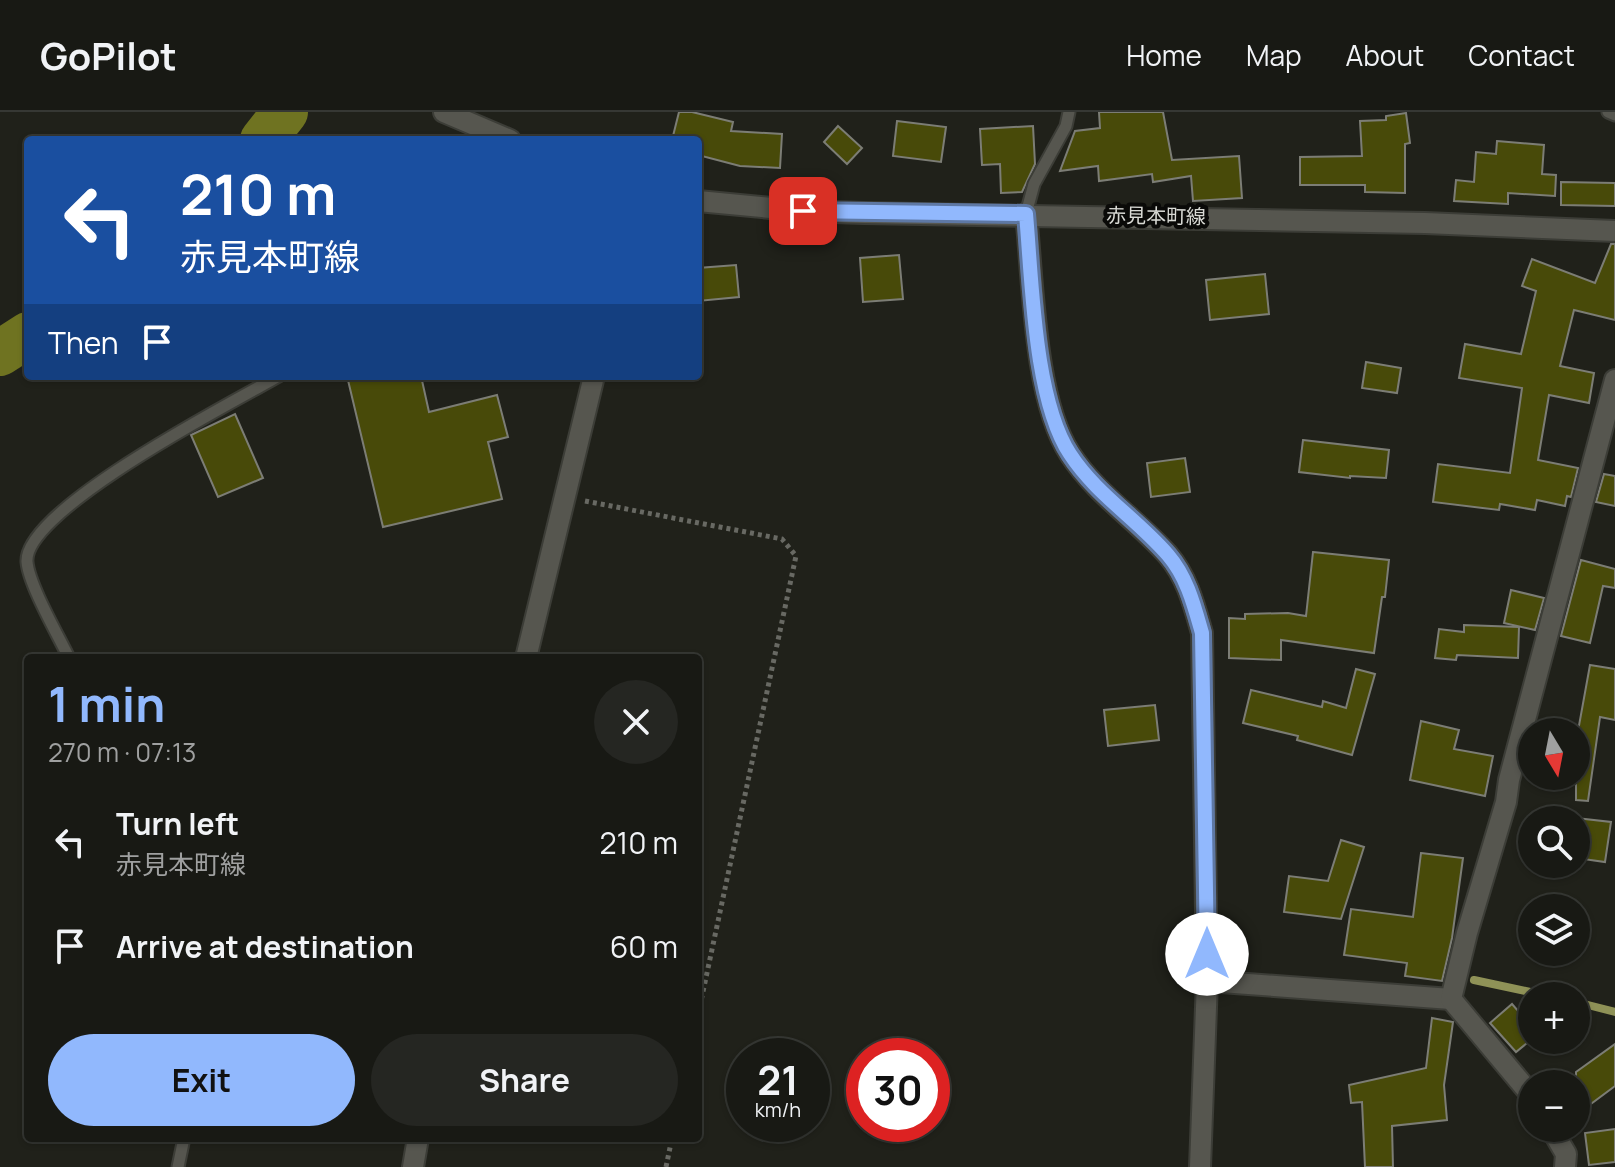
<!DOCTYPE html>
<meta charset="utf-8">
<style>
body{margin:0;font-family:Manrope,"Noto Sans JP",sans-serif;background:#252622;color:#f1f3f6;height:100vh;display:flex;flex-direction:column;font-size:30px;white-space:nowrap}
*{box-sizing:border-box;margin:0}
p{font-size:26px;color:#9fa0a0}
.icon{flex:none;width:44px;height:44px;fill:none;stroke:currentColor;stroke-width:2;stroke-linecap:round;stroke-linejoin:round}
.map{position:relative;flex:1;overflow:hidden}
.details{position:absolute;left:24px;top:542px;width:678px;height:488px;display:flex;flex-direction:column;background:#181914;border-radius:8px;box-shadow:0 2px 6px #0004,0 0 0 2px #363834}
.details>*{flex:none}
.top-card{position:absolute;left:24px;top:24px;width:678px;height:244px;border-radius:8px;box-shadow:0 2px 6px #0004,0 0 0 2px #363834;background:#1a4fa0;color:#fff;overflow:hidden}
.needle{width:52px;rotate:170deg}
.fabs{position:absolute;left:1518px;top:606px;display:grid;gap:16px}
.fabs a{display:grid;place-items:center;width:72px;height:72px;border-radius:50%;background:#181914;box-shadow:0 2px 6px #0004,0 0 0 2px #363834;font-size:40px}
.speed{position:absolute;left:726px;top:926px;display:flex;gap:16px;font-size:40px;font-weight:700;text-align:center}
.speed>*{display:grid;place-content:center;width:104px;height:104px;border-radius:50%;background:#181914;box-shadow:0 2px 6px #0004,0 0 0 2px #363834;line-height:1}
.speed small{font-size:20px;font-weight:400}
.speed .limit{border:12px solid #d22;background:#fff;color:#111}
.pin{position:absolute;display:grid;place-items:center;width:68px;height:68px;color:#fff;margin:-34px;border-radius:16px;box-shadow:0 4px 12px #0006}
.me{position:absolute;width:88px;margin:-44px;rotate:0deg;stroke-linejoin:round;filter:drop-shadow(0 0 6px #0008)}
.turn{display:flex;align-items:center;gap:28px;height:168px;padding:0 24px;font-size:36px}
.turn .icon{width:104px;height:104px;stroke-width:2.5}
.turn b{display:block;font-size:56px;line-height:68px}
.then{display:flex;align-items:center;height:76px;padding:0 24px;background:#0003;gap:16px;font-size:30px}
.round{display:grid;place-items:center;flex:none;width:84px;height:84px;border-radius:42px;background:#252622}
.summary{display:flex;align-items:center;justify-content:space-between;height:136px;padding:0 24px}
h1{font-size:48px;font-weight:700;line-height:60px;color:#91b8fd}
.cta{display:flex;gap:16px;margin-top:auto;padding:16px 24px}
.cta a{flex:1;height:92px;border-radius:48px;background:#91b8fd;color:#111;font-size:32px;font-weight:700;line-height:92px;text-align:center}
.cta a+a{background:#252622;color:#f1f3f6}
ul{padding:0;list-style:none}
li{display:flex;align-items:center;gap:24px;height:104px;padding:0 24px}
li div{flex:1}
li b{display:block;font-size:30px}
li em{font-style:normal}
header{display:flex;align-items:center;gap:48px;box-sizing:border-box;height:112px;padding:0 40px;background:#181914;border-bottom:2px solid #363834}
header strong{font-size:38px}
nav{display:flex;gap:44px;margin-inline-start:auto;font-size:28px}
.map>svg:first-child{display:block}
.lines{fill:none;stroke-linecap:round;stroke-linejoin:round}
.stream{stroke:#8f9257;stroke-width:8}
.river{stroke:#6f7321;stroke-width:46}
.building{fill:#484a09;stroke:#7c7d75;stroke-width:2}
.service-casing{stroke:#3c3d37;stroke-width:15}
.minor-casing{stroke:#3c3d37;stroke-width:24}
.tertiary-casing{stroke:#3c3d37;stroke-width:24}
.secondary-casing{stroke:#3c3d37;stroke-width:24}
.path{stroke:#686963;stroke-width:5;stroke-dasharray:4 4;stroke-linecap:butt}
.service{stroke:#56564f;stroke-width:11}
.minor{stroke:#56564f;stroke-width:20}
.tertiary{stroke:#56564f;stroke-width:20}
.secondary{stroke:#56564f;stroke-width:20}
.route-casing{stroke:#5e78a4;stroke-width:20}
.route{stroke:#91b8fd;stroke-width:14}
.labels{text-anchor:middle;stroke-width:8;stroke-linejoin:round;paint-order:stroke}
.street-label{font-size:20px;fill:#d9dad5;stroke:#0a0a08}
</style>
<header>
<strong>GoPilot</strong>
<nav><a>Home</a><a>Map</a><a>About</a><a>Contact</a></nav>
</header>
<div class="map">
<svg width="1615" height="1055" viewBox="0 0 1615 1055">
<rect width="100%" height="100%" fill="#20211a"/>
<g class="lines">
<!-- stream -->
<g class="stream">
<polyline points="1474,868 1549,884"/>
<polyline points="1576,890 1615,900"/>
</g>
<!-- river -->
<g class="river">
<polyline points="263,28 285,0"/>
<polyline points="0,241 28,223"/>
</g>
</g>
<!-- building -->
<g class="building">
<polygon points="679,0 692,0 733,10 731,19 782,22 780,56 740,54 698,43 698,28 672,28"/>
<polygon points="1099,0 1163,0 1172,48 1239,44 1242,86 1193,89 1191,64 1153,70 1152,62 1099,69 1098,54 1060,59 1075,19 1100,16"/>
<polygon points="1406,1 1410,31 1405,32 1405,81 1365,80 1365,73 1300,73 1300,45 1362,44 1360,9 1386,8 1386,4"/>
<polygon points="897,9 946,15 941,50 893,44"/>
<polygon points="838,14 862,36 847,52 824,30"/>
<polygon points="1033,14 1035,52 1022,80 1001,81 1000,52 982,53 980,17"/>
<polygon points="1497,29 1544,33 1542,62 1556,63 1555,84 1508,81 1508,92 1454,89 1456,68 1474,70 1476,40 1496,42"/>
<polygon points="1561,70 1615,71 1615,94 1561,93"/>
<polygon points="1611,132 1615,132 1615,208 1574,198 1560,254 1594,261 1589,291 1549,283 1538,348 1578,356 1571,385 1567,384 1565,394 1537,388 1535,398 1500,392 1499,398 1433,390 1438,352 1510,361 1522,276 1459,266 1465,232 1521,242 1536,179 1522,174 1532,147 1595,171"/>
<polygon points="899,143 903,187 863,190 860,146"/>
<polygon points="736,153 739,185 698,189 698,156"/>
<polygon points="1265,162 1269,202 1210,208 1206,168"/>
<polygon points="1366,250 1401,256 1397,281 1362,276"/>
<polygon points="347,264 421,264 429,300 497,283 508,325 488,330 502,387 383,415"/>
<polygon points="235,302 263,366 218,385 191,323"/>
<polygon points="1303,328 1389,338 1386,366 1350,364 1350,366 1299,360"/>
<polygon points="1185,346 1190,380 1151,385 1147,351"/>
<polygon points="1604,362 1615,364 1615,394 1596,390"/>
<polygon points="1313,440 1389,448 1385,485 1382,485 1374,541 1281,528 1281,548 1229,546 1229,506 1245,507 1245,502 1288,501 1306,504"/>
<polygon points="1581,448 1615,457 1615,476 1603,474 1590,531 1561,524"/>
<polygon points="1511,478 1544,486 1535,518 1504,511"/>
<polygon points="1464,513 1519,515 1518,546 1457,543 1456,548 1435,546 1439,517 1464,520"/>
<polygon points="1590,553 1615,557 1615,608 1600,605 1588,689 1576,688 1576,630"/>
<polygon points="1356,557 1375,562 1352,643 1297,628 1298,624 1243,611 1251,578 1322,595 1323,589 1346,596"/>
<polygon points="1155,593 1159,628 1108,634 1104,598"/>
<polygon points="1421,609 1459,618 1454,637 1493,644 1485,684 1410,668"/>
<polygon points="1576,706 1611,710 1605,750 1576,746"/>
<polygon points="1341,728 1364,735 1341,807 1284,800 1289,764 1328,769"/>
<polygon points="1421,741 1463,746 1452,826 1442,869 1405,864 1407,851 1344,843 1351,797 1413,805"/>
<polygon points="1512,892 1532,915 1532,927 1516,940 1490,911"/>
<polygon points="1432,906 1453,910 1444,973 1447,1008 1392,1014 1393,1055 1365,1055 1362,990 1351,991 1349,973 1426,956"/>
<polygon points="1615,932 1615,974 1576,1003 1576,960"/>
<polygon points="1615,1017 1615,1050 1589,1053 1585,1021"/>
</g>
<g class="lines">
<!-- service casing -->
<g class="service-casing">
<g id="service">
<polyline points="1608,0 1615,3"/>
<polyline points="1026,102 1034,72 1066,14 1069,0"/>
<path d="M69,546C58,523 29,473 27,450C23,398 233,290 279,264"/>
<polyline points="178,1055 184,1026"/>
</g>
</g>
<!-- minor casing -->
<g class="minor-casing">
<g id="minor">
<path d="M1026,102C1033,168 1034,287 1070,342C1096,382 1137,408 1168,443C1187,465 1194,493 1202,521L1207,869L1200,1055"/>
<polyline points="1207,869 1451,887"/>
<polyline points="1532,984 1451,887 1467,821 1506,690 1509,668 1615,268"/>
<polyline points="1551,1016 1566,1042 1565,1055"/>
</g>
</g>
<!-- tertiary casing -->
<g class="tertiary-casing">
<g id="tertiary">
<polyline points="526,546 594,264"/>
<polyline points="413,1055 418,1026"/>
</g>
</g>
<!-- secondary casing -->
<g class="secondary-casing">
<g id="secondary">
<polyline points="444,0 510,28"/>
<polyline points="698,89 803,99 864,101 1425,111 1615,119"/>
</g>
</g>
<!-- path -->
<g class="path">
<polyline points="585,389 782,427 796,444 698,903"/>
<polyline points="666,1055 672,1026"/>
</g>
<!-- service -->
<use href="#service" class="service"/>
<!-- minor -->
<use href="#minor" class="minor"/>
<!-- tertiary -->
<use href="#tertiary" class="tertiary"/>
<!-- secondary -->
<use href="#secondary" class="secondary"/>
</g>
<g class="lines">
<!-- route casing -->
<g class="route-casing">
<path id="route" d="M803,99L1026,102C1032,168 1034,287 1070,342C1096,382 1137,407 1168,443C1187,465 1194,493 1202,521L1207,842"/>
</g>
<!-- route -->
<use href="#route" class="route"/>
</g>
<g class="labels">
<!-- street labels -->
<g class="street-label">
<text transform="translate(1156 104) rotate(1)" y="7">赤見本町線</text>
</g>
</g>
</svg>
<div class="fabs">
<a><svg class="needle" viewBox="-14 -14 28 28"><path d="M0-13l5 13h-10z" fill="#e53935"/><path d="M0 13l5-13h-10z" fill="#9fa0a0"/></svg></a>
<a><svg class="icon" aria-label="search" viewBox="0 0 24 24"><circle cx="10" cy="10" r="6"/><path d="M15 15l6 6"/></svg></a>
<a><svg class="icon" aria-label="layers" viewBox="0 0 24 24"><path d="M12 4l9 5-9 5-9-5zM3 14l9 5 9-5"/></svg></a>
<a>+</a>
<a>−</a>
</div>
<div class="speed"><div>21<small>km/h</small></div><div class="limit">30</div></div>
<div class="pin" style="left:803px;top:99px;background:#d93025"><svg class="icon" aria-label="arrive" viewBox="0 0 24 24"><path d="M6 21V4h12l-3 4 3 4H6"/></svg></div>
<svg class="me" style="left:1207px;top:842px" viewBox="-20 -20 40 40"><circle r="19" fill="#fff"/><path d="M0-13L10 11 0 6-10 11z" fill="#91b8fd"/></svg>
<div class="top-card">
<div class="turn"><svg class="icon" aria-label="left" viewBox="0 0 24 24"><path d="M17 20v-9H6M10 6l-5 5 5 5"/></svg><div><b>210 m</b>赤見本町線</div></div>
<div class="then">Then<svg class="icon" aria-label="arrive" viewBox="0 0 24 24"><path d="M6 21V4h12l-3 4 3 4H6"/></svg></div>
</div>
<section class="details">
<div class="summary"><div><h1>1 min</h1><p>270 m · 07:13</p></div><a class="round"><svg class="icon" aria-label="close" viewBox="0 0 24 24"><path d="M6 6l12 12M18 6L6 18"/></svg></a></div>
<ul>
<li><svg class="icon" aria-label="left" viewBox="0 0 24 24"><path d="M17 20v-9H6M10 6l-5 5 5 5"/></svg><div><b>Turn left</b><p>赤見本町線</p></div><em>210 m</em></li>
<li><svg class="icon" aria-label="arrive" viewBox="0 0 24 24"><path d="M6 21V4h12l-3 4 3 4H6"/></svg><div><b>Arrive at destination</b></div><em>60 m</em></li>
</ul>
<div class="cta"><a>Exit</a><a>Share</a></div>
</section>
</div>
